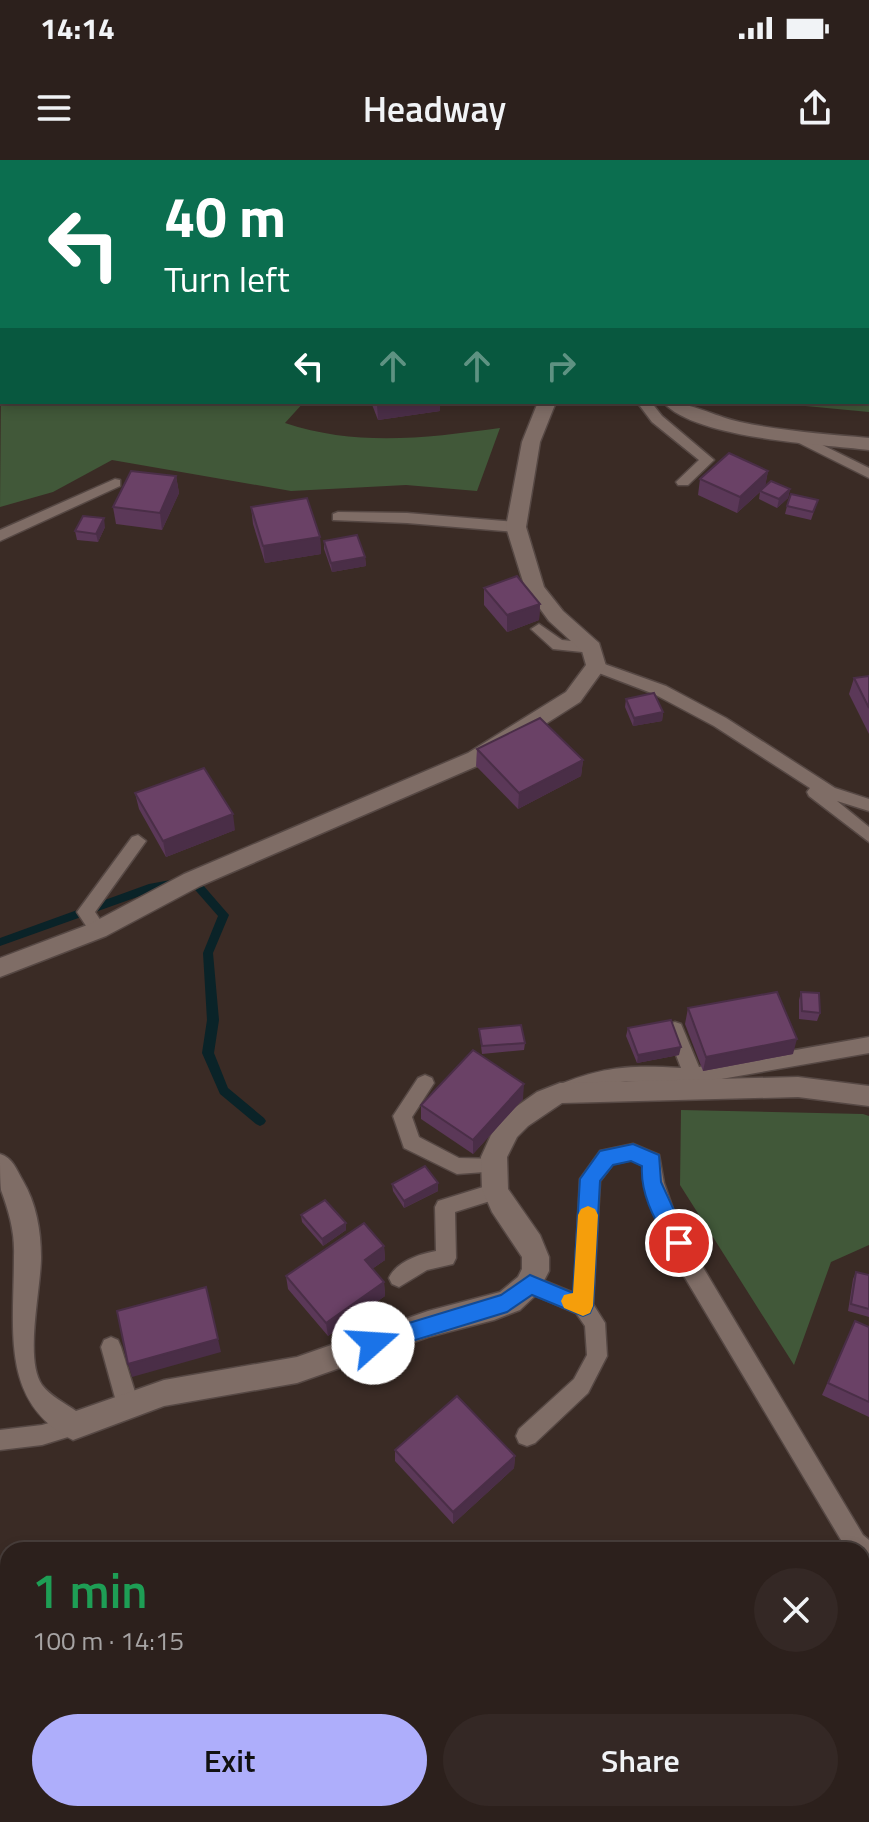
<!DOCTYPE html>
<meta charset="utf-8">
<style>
body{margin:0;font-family:"Titillium Web",sans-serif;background:#342825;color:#f1f3f6;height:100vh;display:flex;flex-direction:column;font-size:30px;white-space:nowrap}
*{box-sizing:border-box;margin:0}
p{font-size:26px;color:#a6a3a3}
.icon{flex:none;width:44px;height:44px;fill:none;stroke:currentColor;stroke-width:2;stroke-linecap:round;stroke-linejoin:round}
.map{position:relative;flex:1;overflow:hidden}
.panel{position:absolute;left:0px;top:1382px;width:870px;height:280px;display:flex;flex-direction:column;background:#2c201c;border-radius:24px 24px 0 0;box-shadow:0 4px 12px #0003,0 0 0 2px #483e3b}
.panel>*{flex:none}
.banner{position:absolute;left:0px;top:0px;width:870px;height:244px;box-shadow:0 4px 12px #0003,0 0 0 2px #483e3b;background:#0b6e4f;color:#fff;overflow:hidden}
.pin{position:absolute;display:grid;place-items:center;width:68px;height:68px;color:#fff;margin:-34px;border:4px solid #fff;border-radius:50%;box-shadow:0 2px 8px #0007}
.me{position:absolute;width:88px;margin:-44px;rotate:71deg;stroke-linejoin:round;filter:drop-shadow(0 0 6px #0008)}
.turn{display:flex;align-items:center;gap:28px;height:168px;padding:0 32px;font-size:36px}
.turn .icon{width:104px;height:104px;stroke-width:2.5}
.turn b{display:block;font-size:56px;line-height:68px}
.lanes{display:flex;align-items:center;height:76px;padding:0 32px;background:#0003;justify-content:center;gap:40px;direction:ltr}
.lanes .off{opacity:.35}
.round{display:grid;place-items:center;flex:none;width:84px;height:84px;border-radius:42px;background:#342825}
.summary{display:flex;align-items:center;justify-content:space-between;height:136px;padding:0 32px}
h1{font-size:48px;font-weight:600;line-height:60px;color:#1e9e55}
.action{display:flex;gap:16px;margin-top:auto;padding:16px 32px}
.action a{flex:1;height:92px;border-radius:48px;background:#aeaefb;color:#111;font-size:32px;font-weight:600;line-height:92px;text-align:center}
.action a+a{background:#342825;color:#f1f3f6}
.status{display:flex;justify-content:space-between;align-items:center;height:56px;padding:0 40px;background:#2c201c;direction:ltr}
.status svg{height:22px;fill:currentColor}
header{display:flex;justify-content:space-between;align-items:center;height:104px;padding:0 32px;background:#2c201c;font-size:36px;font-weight:600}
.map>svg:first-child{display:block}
.green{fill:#415839}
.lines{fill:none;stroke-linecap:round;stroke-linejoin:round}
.stream{fill:#0a2328;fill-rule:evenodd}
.lane-casing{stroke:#564844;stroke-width:3}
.street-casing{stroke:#564844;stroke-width:3}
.lane{fill:#7f6d66;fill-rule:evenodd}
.street{fill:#7f6d66;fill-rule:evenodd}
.wall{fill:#5b3858}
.shaded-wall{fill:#4a2e47}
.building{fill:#6a4166;stroke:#4a2e47;stroke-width:2}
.route{fill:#1a73e8;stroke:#114b97;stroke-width:2}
.slow{fill:#f59e0b}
</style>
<div class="status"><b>14:14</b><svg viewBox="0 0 49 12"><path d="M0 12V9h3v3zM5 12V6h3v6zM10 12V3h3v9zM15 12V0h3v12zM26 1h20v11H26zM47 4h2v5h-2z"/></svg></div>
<header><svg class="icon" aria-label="menu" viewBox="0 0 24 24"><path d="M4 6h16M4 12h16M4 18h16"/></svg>Headway<svg class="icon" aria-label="share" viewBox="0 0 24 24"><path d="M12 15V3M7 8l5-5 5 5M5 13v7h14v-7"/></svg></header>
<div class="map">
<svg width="869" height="1662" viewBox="0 0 869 1662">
<rect width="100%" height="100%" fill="#3a2b25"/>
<!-- green -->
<g class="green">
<polygon points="61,0 869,0 869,252 763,242 868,242 868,2"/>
<path d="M2,108V242H304L285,263C358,287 426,278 500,268L477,331L406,325L291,331L112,300L53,332L0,347Z"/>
<polygon points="681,950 863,954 869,956 869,1085 831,1102 794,1205 680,1025"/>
</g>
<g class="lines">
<!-- stream -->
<polygon class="stream" points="192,716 196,717 229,755 213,793 219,860 214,893 228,928 264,958 266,961 264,964 260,966 256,964 220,934 202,893 207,860 203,793 218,756 190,724 154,731 0,786 0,778 149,724"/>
<!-- lane casing -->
<g class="lane-casing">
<g id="lane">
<polygon points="637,242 651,242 662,256 714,300 688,325 678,325 676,322 699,300 652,262"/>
<polygon points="794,271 869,308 869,318 789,278 787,275"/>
<polygon points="115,319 120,320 120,326 0,381 0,370"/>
<polygon points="338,352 407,353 516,362 523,367 516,372 407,363 333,360 333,354"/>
<polygon points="539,464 562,480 592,483 600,488 592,493 553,489 531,469"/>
<polygon points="596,501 666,526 726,558 835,628 869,639 869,651 837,641 869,667 869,682 809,636 807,632 810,628 714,566 654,534 591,510 588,506 591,502"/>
<polygon points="138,675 146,681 95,752 107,770 104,775 92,775 77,752 132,677"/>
<path d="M675,862L681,864L699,907L869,877V893L693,924L626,921L593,927L565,939L558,937L556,931L558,925C605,906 631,905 681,908L666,869L669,864Z"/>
<polygon points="425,915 432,918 434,923 412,957 419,977 459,998 499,999 502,1005 499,1011 457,1014 404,988 393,956 418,918"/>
<polygon points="633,984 659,995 664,1023 680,1069 863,1375 869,1380 869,1406 862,1403 862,1390 847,1390 678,1106 651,1047 643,1006 632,1000 613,1004 600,1021 593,1144 605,1163 607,1196 588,1233 535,1283 527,1286 519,1283 516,1276 519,1269 574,1219 587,1195 585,1166 576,1153 523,1130 520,1124 523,1118 530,1115 574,1133 580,1019 600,991"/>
<path d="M496,1023L503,1025L506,1031L503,1037L455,1052L456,1098L453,1104L427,1110L399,1127L392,1124L389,1118C396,1102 419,1094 436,1091L435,1047L438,1041Z"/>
<polygon points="111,1177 118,1180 121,1187 139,1245 136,1252 128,1255 120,1252 117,1245 101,1187 104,1180"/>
<polygon points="73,1256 81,1259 84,1266 81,1273 42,1285 0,1290 0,1270 42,1265"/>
<polygon points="869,1473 869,1504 862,1507 862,1476"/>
<polygon points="520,1654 552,1654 549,1662 517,1662"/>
<polygon points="615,1654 645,1654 642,1662 612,1662"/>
</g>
</g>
<!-- street casing -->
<g class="street-casing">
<g id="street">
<polygon points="538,242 556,242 540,282 526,367 544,427 563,451 599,483 606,506 580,542 484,603 200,726 106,776 0,817 0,798 90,764 184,714 468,593 566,532 586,505 582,491 549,461 525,428 506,367 522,282"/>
<path d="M663,242C691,242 713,256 740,262C782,271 826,274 869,278V290C820,284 695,279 663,242Z"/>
<path d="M798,917L869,926V946L798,937L562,943L528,966L517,977L507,997L508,1029L540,1075L549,1097V1111L537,1134L520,1150L494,1160L428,1177L297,1223L164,1246L73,1280C0,1243 14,1171 14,1096C15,1072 9,1052 1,1030C0,1020 0,1005 0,994C13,998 16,1009 23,1021C36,1043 41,1071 41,1097C41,1129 24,1199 42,1225C50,1236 66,1244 76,1251L164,1220L297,1197L428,1151L500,1132L518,1117L522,1109V1097L492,1052L482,1029L481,997L491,975L510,951L537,932L560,923Z"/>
</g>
</g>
<!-- lane -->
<use href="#lane" class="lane"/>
<!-- street -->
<use href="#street" class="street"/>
</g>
<!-- wall -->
<g class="wall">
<polygon points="371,242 440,242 440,251 378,260"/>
<polygon points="768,311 765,326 790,329 788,338 777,348 759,339 760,332 737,353 698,335 700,319"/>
<polygon points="176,316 179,333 162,370 116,364 113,347"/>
<polygon points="818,340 811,360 785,354 787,346"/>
<polygon points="251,347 320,377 321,394 265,403 253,364"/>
<polygon points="105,367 98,382 77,380 75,371"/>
<polygon points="324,381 365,397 366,406 332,412 324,389"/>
<polygon points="484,428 540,444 539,460 507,472 484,445"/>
<polygon points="869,516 869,574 849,534 854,518"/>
<polygon points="626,539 663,552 662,561 633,566 625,547"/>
<polygon points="477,589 583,600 581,616 518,649 476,606"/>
<polygon points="135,633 235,670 166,697 139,649"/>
<polygon points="801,832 820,853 817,861 799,859 799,840"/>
<polygon points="688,848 793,894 703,911 685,864"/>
<polygon points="628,868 679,895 637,903 626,876"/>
<polygon points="479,869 525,883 524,890 482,894"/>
<polygon points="523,939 473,994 421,959 421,945"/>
<polygon points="438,1023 438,1031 404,1048 393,1031 392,1024"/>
<polygon points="301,1055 346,1070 323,1086 302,1062"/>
<polygon points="384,1086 385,1100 372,1109 384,1122 385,1136 328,1176 288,1129 286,1116"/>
<polygon points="856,1112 869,1115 869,1157 848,1151 853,1119"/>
<polygon points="855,1161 869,1167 869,1257 822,1235"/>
<polygon points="395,1290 515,1296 514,1308 453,1364 395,1301"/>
</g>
<!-- shaded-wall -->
<g class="shaded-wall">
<polygon points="388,242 440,242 440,251 378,260 377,244"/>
<polygon points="768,311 765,327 737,353 740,337"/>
<polygon points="176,316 179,333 162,370 160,353"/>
<polygon points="790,329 788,338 777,348 779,339"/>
<polygon points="104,358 105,367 98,382 96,374"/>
<polygon points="320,377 321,394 265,403 263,386"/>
<polygon points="365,397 366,406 332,412 331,403"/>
<polygon points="540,444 539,460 507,472 507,455"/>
<polygon points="663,552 662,561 633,566 634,558"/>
<polygon points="583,600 581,616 518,649 519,633"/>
<polygon points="233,654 235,670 166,697 163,681"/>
<polygon points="797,879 793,894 703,911 706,897"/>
<polygon points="681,887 679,895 637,903 638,895"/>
<polygon points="524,924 523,939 473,994 473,980"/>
<polygon points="438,1023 438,1031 404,1048 404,1041"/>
<polygon points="346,1063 346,1070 323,1086 322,1079"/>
<polygon points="384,1086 385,1100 366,1113 365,1100"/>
<polygon points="384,1122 385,1136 328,1176 326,1163"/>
<polygon points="218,1179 221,1192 132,1217 128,1204"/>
<polygon points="515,1296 514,1308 453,1364 453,1352"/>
</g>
<!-- building -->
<g class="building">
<polygon points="729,293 768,311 740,337 700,319"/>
<polygon points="131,311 176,316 160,353 113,347"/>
<polygon points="771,321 790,329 779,339 760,331"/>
<polygon points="791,334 818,340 813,352 787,346"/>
<polygon points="307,338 320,377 263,386 251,347"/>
<polygon points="83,356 104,358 96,374 75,371"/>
<polygon points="357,375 365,397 331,403 324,381"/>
<polygon points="517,416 540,444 507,455 484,428"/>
<polygon points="869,516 869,548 854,518"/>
<polygon points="654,533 663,552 634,558 626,539"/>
<polygon points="540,558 583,600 519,633 477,589"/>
<polygon points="204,608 233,654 163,681 135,633"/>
<polygon points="777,832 797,879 706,897 688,848"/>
<polygon points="801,832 819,833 820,853 802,851"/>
<polygon points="671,860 681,887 638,895 628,868"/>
<polygon points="521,865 525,883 482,886 479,869"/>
<polygon points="473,890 524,924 473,980 421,945"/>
<polygon points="425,1006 438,1023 404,1041 392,1024"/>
<polygon points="325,1040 346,1063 322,1079 301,1055"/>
<polygon points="364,1063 384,1086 365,1100 384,1122 326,1163 286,1116"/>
<polygon points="856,1112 869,1115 869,1149 851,1144"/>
<polygon points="206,1127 218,1179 128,1204 117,1151"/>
<polygon points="855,1161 869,1167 869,1242 828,1223"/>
<polygon points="457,1236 515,1296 453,1352 395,1290"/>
</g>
<!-- route -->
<path class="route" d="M633,984L659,995L661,1022L689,1083L686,1089L679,1092L671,1089C657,1063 640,1036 642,1006L631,1001L613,1005L600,1021L593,1146L590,1153L583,1156L532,1135L507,1152L373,1193L366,1190L363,1183L366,1176L501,1135L530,1115L573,1133L580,1019L600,991Z"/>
<!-- slow -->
<polygon class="slow" points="588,1046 595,1049 598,1055 593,1146 590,1153 583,1156 564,1148 561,1141 564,1135 573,1133 578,1055 581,1049"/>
</svg>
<div class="pin" style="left:679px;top:1083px;background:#d93025"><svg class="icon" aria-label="arrive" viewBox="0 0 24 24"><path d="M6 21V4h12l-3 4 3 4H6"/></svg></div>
<svg class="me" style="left:373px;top:1183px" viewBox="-20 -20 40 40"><circle r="19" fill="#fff"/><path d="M0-13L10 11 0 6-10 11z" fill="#1a73e8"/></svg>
<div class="banner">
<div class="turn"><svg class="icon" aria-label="left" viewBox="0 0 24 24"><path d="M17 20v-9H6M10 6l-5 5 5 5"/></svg><div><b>40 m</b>Turn left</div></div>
<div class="lanes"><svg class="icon" aria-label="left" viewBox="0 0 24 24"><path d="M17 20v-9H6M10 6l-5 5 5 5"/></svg><svg class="icon off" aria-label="ahead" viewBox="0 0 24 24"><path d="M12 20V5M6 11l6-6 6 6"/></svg><svg class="icon off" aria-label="ahead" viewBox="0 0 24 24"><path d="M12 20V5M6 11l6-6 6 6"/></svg><svg class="icon off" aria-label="right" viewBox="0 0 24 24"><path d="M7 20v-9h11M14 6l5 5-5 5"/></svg></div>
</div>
<section class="panel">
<div class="summary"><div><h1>1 min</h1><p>100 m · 14:15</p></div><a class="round"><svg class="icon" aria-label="close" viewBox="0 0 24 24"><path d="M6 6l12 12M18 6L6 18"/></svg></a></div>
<div class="action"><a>Exit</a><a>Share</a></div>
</section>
</div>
